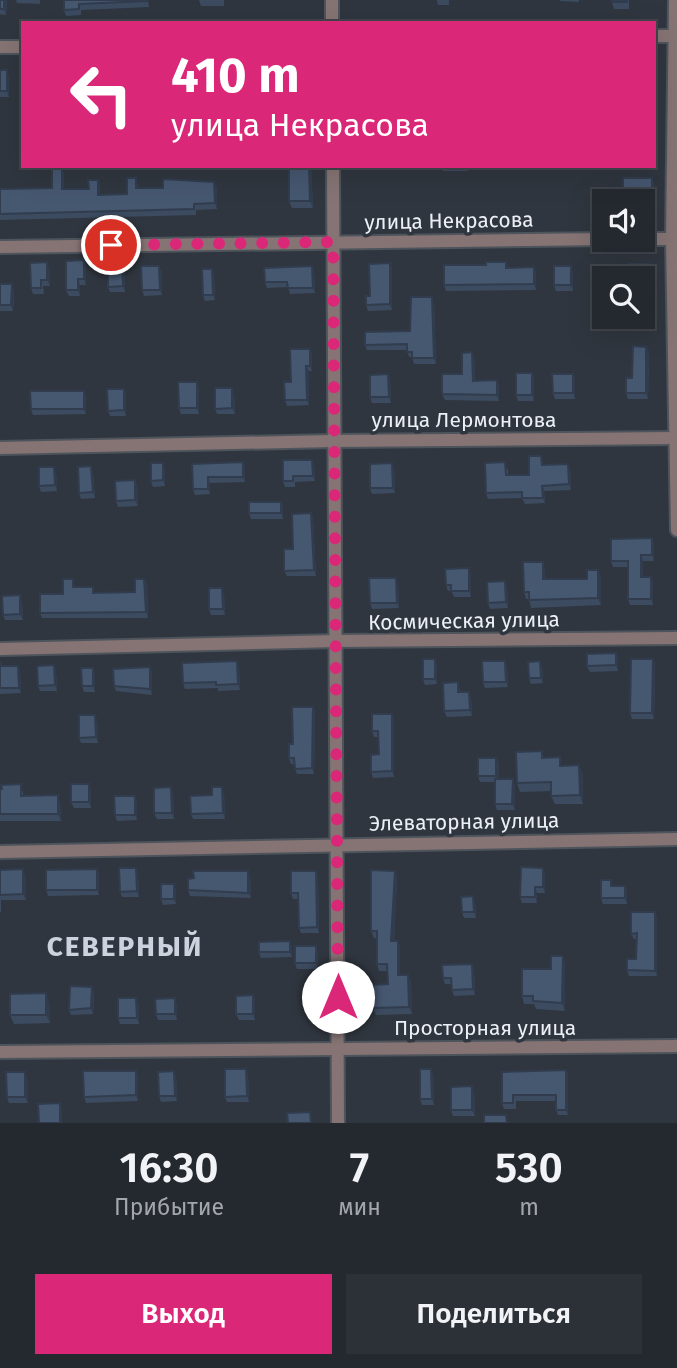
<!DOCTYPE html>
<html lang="ru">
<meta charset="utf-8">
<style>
body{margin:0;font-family:"Fira Sans",sans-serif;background:#2c3037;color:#f1f3f6;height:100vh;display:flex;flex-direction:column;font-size:26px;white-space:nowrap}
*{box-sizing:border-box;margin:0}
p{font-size:23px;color:#a3a6aa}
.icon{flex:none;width:38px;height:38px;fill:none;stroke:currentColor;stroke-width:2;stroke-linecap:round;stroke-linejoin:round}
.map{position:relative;height:1123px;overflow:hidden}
.sheet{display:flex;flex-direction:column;background:#24282f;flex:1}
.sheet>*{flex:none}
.banner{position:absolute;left:21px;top:21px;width:635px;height:147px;border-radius:0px;box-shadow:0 7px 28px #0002,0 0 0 2px #41444b;background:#db2777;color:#fff;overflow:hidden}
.controls{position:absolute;left:592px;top:189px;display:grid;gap:14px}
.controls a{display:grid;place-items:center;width:63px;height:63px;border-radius:0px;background:#24282f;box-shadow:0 7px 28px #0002,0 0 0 2px #41444b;font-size:35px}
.pin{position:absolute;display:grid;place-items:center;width:60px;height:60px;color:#fff;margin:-30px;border:4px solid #fff;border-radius:50%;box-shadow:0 2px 7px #0007}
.me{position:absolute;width:77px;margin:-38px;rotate:0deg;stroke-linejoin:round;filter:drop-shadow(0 0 5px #0008)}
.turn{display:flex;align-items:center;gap:24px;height:147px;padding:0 35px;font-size:32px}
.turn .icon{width:91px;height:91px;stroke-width:2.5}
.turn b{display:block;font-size:49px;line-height:60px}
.eta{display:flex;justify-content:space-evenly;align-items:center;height:119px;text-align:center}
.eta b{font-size:42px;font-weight:600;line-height:49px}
.primary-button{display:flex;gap:14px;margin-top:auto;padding:14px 35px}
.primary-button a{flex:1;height:80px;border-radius:0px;background:#db2777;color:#fff;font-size:28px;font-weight:600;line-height:80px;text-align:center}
.primary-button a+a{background:#2c3037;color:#f1f3f6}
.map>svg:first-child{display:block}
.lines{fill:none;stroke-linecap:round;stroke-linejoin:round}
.minor-casing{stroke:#4e545c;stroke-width:16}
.minor{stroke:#857473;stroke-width:12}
.wall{fill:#3c4b60}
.shaded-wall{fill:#313d4e}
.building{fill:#465770;stroke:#313d4e;stroke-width:2}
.route{stroke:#db2777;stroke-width:12;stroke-dasharray:0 21.6}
.labels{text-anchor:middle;stroke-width:7;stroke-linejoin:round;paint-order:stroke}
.street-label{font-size:21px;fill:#ecf0f6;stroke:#30363f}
.district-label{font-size:28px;font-weight:bold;letter-spacing:2px;fill:#cbd3de;stroke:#30363f}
</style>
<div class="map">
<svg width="677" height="1123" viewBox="0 0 677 1123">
<rect width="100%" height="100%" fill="#30363f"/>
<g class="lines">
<!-- minor casing -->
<g class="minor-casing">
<g id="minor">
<polyline points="675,0 672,239 677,530"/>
<polyline points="332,23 332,0"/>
<polyline points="654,36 677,36"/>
<polyline points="0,47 23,47"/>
<polyline points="333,166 338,1123"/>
<polyline points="642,239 677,239"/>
<polyline points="0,247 604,239"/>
<polyline points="0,448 333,441 677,438"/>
<polyline points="0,649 336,641 677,638"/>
<polyline points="0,852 677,839"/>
<polyline points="0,1052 677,1046"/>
</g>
</g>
<!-- minor -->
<use href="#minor" class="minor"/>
</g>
<!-- wall -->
<g class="wall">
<polygon points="0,0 7,0 6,15 0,14"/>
<polygon points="16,0 40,0 40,4 17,3"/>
<polygon points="64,0 148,0 149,7 81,10 81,15 66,16 64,10"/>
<polygon points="199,0 224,0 224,6 201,6"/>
<polygon points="437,0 449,0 449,5 438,5"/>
<polygon points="560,0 579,0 579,2 560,1"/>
<polygon points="629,0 629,9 614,9 612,2"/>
<polygon points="0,70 9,76 9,97 0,97"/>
<polygon points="284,166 311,166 313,208 292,208 289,201 289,169 285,169"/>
<polygon points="441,166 468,166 468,171 443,171"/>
<polygon points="62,168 64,174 64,189 89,189 98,180 100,186 100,195 127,194 136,178 138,188 163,188 214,182 217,188 217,209 196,210 196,215 0,220 0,189 52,188"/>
<polygon points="652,178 654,184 654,204 642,204 642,201 624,201 623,199"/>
<polygon points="506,262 508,268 534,267 536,273 536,290 446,291 444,285"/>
<polygon points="390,263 392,269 392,310 368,311 366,305 370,296"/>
<polygon points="122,264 125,270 125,292 110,292 108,287"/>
<polygon points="649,264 651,270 651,290 642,290 642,278"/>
<polygon points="86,266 86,285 80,285 80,296 69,296 66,290"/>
<polygon points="312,266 314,272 315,293 290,294 288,287 267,288 265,282"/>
<polygon points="49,268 50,286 43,286 44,294 33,294 31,288"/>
<polygon points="162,271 162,295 144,296 142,290"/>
<polygon points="573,272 573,291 556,291 554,285"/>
<polygon points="214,275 215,300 205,301 203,295"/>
<polygon points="0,284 14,290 13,311 0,311"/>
<polygon points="434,303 436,364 414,364 412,357 409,357 407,350 367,350 365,345 410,331"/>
<polygon points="646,347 649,352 648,399 628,399 626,393"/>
<polygon points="310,349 312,355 312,371 309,371 309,405 287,406 285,400 291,382"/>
<polygon points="472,352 474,358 475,381 497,380 499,386 499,401 445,400 442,394 462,374"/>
<polygon points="532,373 534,379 534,401 518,401 516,395"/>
<polygon points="388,374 390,380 391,403 372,403 370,397"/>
<polygon points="573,374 575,380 575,399 555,399 553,393"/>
<polygon points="199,388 199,414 181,414 179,408"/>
<polygon points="126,394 126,416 110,416 108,411"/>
<polygon points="234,394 235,414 217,414 215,409"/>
<polygon points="86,397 86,414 33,415 31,409"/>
<polygon points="312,460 314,466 315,481 295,482 295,487 285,487 283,481"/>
<polygon points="543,461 543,465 568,464 570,469 571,490 544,491 545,503 525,504 522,498 488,499 486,493 508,468 508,475 529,475"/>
<polygon points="243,462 245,468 245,482 210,483 210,494 195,495 193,489 192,464"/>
<polygon points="392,463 394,469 395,493 372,494 370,488"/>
<polygon points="165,469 165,486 153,487 151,481"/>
<polygon points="93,472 95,498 81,499 79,493"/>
<polygon points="56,473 57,491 41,492 39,486"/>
<polygon points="135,480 137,486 138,506 118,507 116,501"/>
<polygon points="281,502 283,507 283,519 251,519 249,513"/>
<polygon points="311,513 313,519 316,576 287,576 284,571 293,549"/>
<polygon points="652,538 654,544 654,561 643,561 643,577 651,577 653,583 653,605 630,605 628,599 628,567 613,567 611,561"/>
<polygon points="545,569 545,579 587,579 598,570 601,577 601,605 531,608 529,599 526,599 524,592"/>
<polygon points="471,574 471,597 454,597 451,590 448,591 446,585"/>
<polygon points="144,579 147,584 148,618 42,618 40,613 75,585 75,587 95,593 135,592"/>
<polygon points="505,581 507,587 508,608 490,609 488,603"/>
<polygon points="398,583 399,608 372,609 370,603"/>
<polygon points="224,594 225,615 211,615 209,609"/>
<polygon points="22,601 23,620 5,620 3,615"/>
<polygon points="616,653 618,659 618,671 590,672 587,666"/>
<polygon points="653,659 655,665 654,719 632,719 630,713"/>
<polygon points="505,661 507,667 508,687 485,688 483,682"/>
<polygon points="0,663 2,666 18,666 20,672 21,693 0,694"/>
<polygon points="54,665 56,671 57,691 40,691 38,686"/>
<polygon points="437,665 437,684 425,685 423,679"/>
<polygon points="150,667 152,673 152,695 116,691 114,686"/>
<polygon points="239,667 240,690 218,691 218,688 185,689 183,683"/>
<polygon points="542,667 543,683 531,684 529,678"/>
<polygon points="95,673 95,692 84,692 82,686"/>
<polygon points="458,682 460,692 469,692 471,698 472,716 447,717 444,711"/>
<polygon points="313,707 315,713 314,774 297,774 295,769 294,764 291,764 289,758 293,744"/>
<polygon points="392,714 394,720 394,777 373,778 371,772 379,754 378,737 374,737 372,731"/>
<polygon points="95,715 97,720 98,743 81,743 79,738"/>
<polygon points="542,751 544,758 583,774 583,804 555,804 551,796 551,791 520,792 517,783"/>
<polygon points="496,758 499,764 498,779 515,785 515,810 497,810 495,804 495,782 480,782 478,776"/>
<polygon points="0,789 23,791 23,796 60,802 61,821 0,821"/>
<polygon points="91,790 91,808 74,808 71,802"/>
<polygon points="173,793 174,819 157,819 154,813"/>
<polygon points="224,793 225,819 193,819 191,814 212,795"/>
<polygon points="137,801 137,820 117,821 115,815"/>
<polygon points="97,869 99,875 99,895 48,896 46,890"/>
<polygon points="0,870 25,875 26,900 1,900 1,912 0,912"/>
<polygon points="316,871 318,876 319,933 301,933 299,928 298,899 293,899 291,893"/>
<polygon points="395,871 397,878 394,941 398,941 400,948 400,975 411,982 412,1014 376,1015 373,1008 388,984 388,971 379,971 377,964 377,938 374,938 371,931"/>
<polygon points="545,873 545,893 537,893 537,903 522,903 520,897"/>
<polygon points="138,874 139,897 122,897 120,892"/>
<polygon points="250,877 251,898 190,896 188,890"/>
<polygon points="613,886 625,886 627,892 627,904 603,904 601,898"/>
<polygon points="176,890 176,904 163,905 161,899"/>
<polygon points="475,902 476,918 464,918 462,912"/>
<polygon points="657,918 657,976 629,976 627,970 636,959 636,939 634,939 631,934"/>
<polygon points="292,947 292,957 261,958 259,952"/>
<polygon points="318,952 318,969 297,969 295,963"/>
<polygon points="565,963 565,1011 536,1009 534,1004 524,1004 522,996 551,969"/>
<polygon points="472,964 474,970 475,995 454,996 452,990 452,984 445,984 443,978"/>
<polygon points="92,987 94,993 93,1014 71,1015 69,1010"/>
<polygon points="253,995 255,1001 255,1020 239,1020 236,1014"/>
<polygon points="49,1002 50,1023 14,1024 10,1015"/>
<polygon points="139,1004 139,1024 120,1024 118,1018"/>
<polygon points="177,1004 177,1020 158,1020 156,1014"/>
<polygon points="246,1069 248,1075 249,1102 227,1102 225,1097"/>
<polygon points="566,1070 568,1076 568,1115 558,1115 556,1110 556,1101 516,1101 516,1109 504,1109 502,1103 502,1072"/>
<polygon points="136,1071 138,1076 138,1101 86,1103 84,1097"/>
<polygon points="174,1071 176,1077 177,1101 161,1102 159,1096"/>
<polygon points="433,1075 434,1105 422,1105 420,1099"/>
<polygon points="27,1077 28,1103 9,1103 7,1097"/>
<polygon points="474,1092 475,1116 453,1116 451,1110"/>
</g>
<!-- shaded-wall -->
<g class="shaded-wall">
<polygon points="4,0 7,0 6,15 4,9"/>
<polygon points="7,70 9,76 9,97 7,91"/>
<polygon points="309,166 311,166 313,208 310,201"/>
<polygon points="62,168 64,174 64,195 62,189"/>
<polygon points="652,178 654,184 654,204 652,199"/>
<polygon points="98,180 100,186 100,200 98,195"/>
<polygon points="214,182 217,188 217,209 215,203"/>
<polygon points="84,260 86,266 86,285 84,279"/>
<polygon points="47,262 49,268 50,286 47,280"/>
<polygon points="390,263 392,269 392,310 390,304"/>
<polygon points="122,264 125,270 125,292 123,286"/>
<polygon points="649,264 651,270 651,290 649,284"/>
<polygon points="159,266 162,271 162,295 160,290"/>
<polygon points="312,266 314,272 315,293 313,288"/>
<polygon points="571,266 573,272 573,291 571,285"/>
<polygon points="534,267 536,273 536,290 534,284"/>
<polygon points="212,269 214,275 215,300 213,295"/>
<polygon points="78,279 80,285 80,296 78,290"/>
<polygon points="12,284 14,290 13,311 11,305"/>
<polygon points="432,297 434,303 436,364 434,358"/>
<polygon points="646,347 649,352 648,399 646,393"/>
<polygon points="310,349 312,355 312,371 310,366"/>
<polygon points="472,352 474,358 475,387 473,381"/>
<polygon points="306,366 309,371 309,405 307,400"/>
<polygon points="532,373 534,379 534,401 532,395"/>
<polygon points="388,374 390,380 391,403 389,397"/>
<polygon points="573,374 575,380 575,399 573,393"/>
<polygon points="497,380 499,386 499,401 497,395"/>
<polygon points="197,382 199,388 199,414 197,408"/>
<polygon points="232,388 234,394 235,414 232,408"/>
<polygon points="124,389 126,394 126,416 124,410"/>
<polygon points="84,391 86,397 86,414 84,409"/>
<polygon points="312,460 314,466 315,481 313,476"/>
<polygon points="243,462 245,468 245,482 243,477"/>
<polygon points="163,463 165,469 165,486 163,480"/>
<polygon points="392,463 394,469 395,493 393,488"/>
<polygon points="568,464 570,469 571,490 569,484"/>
<polygon points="91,466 93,472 95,498 93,492"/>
<polygon points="54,467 56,473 57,491 55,485"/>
<polygon points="208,477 210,483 210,494 208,489"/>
<polygon points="135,480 137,486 138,506 135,500"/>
<polygon points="542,486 544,491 545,503 543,498"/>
<polygon points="281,502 283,507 283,519 281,513"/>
<polygon points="311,513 313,519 316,576 314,570"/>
<polygon points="652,538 654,544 654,561 652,555"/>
<polygon points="641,555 643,561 643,583 641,577"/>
<polygon points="543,562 545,569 546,586 543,579"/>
<polygon points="469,568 471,574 471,597 469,591"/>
<polygon points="598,570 601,577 601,605 598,598"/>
<polygon points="651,577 653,583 653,605 651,599"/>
<polygon points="396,578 398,583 399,608 397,603"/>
<polygon points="144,579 147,584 148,618 146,612"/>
<polygon points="505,581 507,587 508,608 506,602"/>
<polygon points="222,588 224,594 225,615 223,609"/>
<polygon points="20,595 22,601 23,620 20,614"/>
<polygon points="616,653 618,659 618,671 616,665"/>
<polygon points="435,659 437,665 437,684 435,679"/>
<polygon points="653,659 655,665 654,719 652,713"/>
<polygon points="237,661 239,667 240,690 238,684"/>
<polygon points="505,661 507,667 508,687 506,682"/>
<polygon points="540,661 542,667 543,683 541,678"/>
<polygon points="54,665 56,671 57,691 55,685"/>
<polygon points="18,666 20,672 21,693 19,688"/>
<polygon points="150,667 152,673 152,695 150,689"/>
<polygon points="93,668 95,673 95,692 93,686"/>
<polygon points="469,692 471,698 472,716 470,710"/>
<polygon points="313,707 315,713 314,774 312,768"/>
<polygon points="392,714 394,720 394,777 392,771"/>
<polygon points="95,715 97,720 98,743 96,737"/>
<polygon points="496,758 499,764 498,782 496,776"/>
<polygon points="579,765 583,774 583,804 580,795"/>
<polygon points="513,779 515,785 515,810 512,804"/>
<polygon points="89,784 91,790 91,808 89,802"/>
<polygon points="171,787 173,793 174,819 172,813"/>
<polygon points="222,787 224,793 225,819 223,813"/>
<polygon points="58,795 60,802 61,821 58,814"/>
<polygon points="135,796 137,801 137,820 135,815"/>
<polygon points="136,868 138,874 139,897 137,891"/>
<polygon points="543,868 545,873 545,893 543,887"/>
<polygon points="23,869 25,875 26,900 23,894"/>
<polygon points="97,869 99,875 99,895 97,890"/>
<polygon points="248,871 250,877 251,898 248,893"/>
<polygon points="316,871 318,876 319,933 317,927"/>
<polygon points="395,871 397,878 394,948 391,941"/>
<polygon points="174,884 176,890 176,904 174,899"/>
<polygon points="625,886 627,892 627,904 625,898"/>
<polygon points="535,887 537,893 537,903 535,897"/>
<polygon points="473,896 475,902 476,918 474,912"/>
<polygon points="655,912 657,918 657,976 655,971"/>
<polygon points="290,941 292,947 292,957 290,952"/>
<polygon points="398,941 400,948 400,982 398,975"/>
<polygon points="316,946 318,952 318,969 316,963"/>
<polygon points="563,956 565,963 565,1011 562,1003"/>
<polygon points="472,964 474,970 475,995 473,989"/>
<polygon points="408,975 411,982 412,1014 409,1007"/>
<polygon points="92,987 94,993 93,1014 91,1008"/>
<polygon points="46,993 49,1002 50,1023 46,1015"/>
<polygon points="253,995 255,1001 255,1020 253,1014"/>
<polygon points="136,998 139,1004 139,1024 137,1018"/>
<polygon points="175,998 177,1004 177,1020 175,1014"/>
<polygon points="246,1069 248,1075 249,1102 247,1096"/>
<polygon points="431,1069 433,1075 434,1105 432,1099"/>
<polygon points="566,1070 568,1076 568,1115 566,1110"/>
<polygon points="136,1071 138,1076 138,1101 136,1095"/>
<polygon points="174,1071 176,1077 177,1101 175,1096"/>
<polygon points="25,1072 27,1077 28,1103 25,1097"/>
<polygon points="472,1086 474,1092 475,1116 472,1110"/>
<polygon points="60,1103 62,1109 62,1123 60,1123"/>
</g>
<!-- building -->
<g class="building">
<rect x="0" y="0" width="4" height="9"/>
<polygon points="64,0 147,0 147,1 79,4 79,9 64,10"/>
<rect x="612" y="0" width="15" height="2"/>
<rect x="0" y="70" width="7" height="21"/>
<polygon points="289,166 309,166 310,201 289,201"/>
<polygon points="52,168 62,168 62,189 89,189 88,180 98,180 98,195 127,194 127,178 136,178 136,188 163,188 163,179 214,182 215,203 194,204 194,209 0,214 0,189 52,188"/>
<rect x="623" y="178" width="29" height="21"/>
<polygon points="84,260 84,279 78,279 78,290 66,290 66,261"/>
<polygon points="47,262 47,280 41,280 41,288 31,288 30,263"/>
<polygon points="486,262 506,262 506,268 534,267 534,284 444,285 444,265 486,265"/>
<polygon points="390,263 390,304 366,305 366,296 370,296 369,264"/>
<polygon points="122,264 123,286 108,287 108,265"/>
<polygon points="630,264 649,264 649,284 642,284 642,278 630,278"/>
<polygon points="141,266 159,266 160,290 142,290"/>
<polygon points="312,266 313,288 288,288 287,282 265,282 264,268"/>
<rect x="554" y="266" width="17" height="19"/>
<polygon points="202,269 212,269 213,295 203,295"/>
<polygon points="0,284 12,284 11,305 0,305"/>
<polygon points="411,297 432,297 434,358 412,358 412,352 407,352 407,344 365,345 365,332 410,331"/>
<polygon points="633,346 646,347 646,393 626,393 626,378 632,378"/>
<polygon points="290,349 310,349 310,366 306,366 307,400 285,400 284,382 291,382"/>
<polygon points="472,352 473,381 497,380 497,395 442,394 442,374 462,374 462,353"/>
<rect x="516" y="373" width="16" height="22"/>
<polygon points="388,374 389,397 370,397 370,375"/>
<polygon points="552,374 573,374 573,393 553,393"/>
<polygon points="178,382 197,382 197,408 179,408"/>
<polygon points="215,388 232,388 232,408 215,409"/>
<polygon points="107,389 124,389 124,410 108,411"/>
<polygon points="30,391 84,391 84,409 31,409"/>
<polygon points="529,456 541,456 542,465 568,464 569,484 542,486 543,498 522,498 522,492 486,493 485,463 505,462 506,475 529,475"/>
<polygon points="283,460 312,460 313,476 293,476 293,481 283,481"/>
<polygon points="243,462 243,477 208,477 208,489 193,489 192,464"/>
<polygon points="151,463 163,463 163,480 151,481"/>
<polygon points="392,463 393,488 370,488 370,464"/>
<polygon points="91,466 93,492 79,493 78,467"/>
<polygon points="39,467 54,467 55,485 39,486"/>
<polygon points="135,480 135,500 116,501 115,481"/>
<rect x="249" y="502" width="32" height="11"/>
<polygon points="311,513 314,570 284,571 284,549 293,549 292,514"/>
<polygon points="652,538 652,555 641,555 641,577 651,577 651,599 628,599 628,561 611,561 611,539"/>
<polygon points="523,562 543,562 543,579 587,579 587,570 598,570 598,598 529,600 529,592 524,592"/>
<polygon points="469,568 469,591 451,591 451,585 446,585 445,569"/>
<polygon points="369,578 396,578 397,603 370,603"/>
<polygon points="63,579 73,579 73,587 93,587 93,593 135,592 135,579 144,579 146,612 40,613 40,594 63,594"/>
<polygon points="505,581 506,602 488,603 487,582"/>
<polygon points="209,588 222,588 223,609 209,609"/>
<polygon points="20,595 20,614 3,615 2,596"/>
<polygon points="616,653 616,665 587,666 587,654"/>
<rect x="423" y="659" width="12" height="20"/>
<polygon points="631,659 653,659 652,713 630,713"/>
<polygon points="237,661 238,684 216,685 216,682 183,683 182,663"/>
<polygon points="482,661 505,661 506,682 483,682"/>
<polygon points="540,661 541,678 529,678 528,662"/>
<polygon points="0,663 1,663 1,666 18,666 19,688 0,688"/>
<polygon points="54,665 55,685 38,686 37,666"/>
<polygon points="150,667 150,689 114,686 113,669"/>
<polygon points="81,668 93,668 93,686 82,686"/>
<polygon points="458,682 458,692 469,692 470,710 444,711 443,683"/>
<polygon points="292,707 313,707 312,768 295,769 294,758 289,758 289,744 293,744"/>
<polygon points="372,714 392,714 392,771 371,772 371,755 379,754 378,731 372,731"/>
<polygon points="79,715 95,715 96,737 79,738"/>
<polygon points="542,751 542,758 560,757 560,766 579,765 580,795 551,796 551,782 517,783 516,752"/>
<rect x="478" y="758" width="18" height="18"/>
<polygon points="495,779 513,779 512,804 495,804"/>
<polygon points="21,784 21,796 58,795 58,814 0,814 0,789 2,789 1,785"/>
<rect x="71" y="784" width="18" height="18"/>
<polygon points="171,787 172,813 154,813 154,788"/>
<polygon points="212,787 222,787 223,813 191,814 190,796 212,795"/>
<polygon points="114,796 135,796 135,815 115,815"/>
<polygon points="521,867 543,868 543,887 535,887 535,897 520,897"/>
<polygon points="119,868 136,868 137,891 120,892"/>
<polygon points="23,869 23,894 0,895 0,870"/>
<polygon points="97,869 97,890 46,890 46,870"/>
<polygon points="371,870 395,871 391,941 398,941 398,975 408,975 409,1007 373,1008 373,985 388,984 387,964 377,964 377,931 371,931"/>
<polygon points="193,871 248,871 248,893 188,890 188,879 194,878"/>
<polygon points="291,871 316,871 317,927 299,928 298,893 291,893"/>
<polygon points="601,880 611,880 611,886 625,886 625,898 601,898"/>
<rect x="161" y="884" width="13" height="15"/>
<polygon points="473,896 474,912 462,912 461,897"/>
<polygon points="631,912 655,912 655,971 627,970 627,959 636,959 637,933 631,934"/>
<polygon points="290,941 290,952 259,952 259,942"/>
<rect x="295" y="946" width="21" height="17"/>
<polygon points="551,956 563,956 562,1003 533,1001 533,996 522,996 522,969 551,969"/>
<polygon points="472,964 473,989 452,990 451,978 443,978 442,965"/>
<polygon points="70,986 92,987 91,1008 69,1010"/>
<polygon points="46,993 46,1015 10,1015 10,994"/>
<polygon points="253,995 253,1014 236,1014 236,996"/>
<polygon points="118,998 136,998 137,1018 118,1018"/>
<polygon points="175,998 175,1014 156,1014 155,999"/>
<polygon points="225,1069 246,1069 247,1096 225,1097"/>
<polygon points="420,1069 431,1069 432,1099 420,1099"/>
<polygon points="566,1070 566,1110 556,1110 556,1095 513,1095 513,1103 502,1103 502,1072"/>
<polygon points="83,1071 136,1071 136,1095 84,1097"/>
<polygon points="174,1071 175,1096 159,1096 158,1072"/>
<polygon points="6,1072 25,1072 25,1097 7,1097"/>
<polygon points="472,1086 472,1110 451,1110 451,1087"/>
<polygon points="60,1103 60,1123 39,1123 38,1104"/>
<polygon points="310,1112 311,1123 288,1123 287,1113"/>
<polygon points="484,1115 506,1115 507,1123 484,1123"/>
</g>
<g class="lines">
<!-- route -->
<polyline class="route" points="111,245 333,242 338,997"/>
</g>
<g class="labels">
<!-- street labels -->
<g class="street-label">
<text transform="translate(449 221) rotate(-1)" y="7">улица Некрасова</text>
<text x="464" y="427">улица Лермонтова</text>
<text transform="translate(464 621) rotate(-1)" y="7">Космическая улица</text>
<text transform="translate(464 822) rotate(-1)" y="7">Элеваторная улица</text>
<text x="485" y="1035">Просторная улица</text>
</g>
<!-- district labels -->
<g class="district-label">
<text x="125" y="956">СЕВЕРНЫЙ</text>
</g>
</g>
</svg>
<div class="controls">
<a><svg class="icon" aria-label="sound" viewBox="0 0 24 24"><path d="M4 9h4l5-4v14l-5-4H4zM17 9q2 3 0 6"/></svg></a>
<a><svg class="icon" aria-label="search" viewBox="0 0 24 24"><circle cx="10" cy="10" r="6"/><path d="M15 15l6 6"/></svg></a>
</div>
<div class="pin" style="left:111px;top:245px;background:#d93025"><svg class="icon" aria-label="arrive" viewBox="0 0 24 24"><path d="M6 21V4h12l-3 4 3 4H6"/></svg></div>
<svg class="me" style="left:338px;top:997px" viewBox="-20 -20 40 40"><circle r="19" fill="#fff"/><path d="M0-13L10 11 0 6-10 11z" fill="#db2777"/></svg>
<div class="banner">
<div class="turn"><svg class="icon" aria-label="left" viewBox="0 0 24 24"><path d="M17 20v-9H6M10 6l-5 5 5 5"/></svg><div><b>410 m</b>улица Некрасова</div></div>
</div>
</div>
<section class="sheet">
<div class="eta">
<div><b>16:30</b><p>Прибытие</p></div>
<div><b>7</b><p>мин</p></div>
<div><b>530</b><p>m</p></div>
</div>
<div class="primary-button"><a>Выход</a><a>Поделиться</a></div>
</section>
